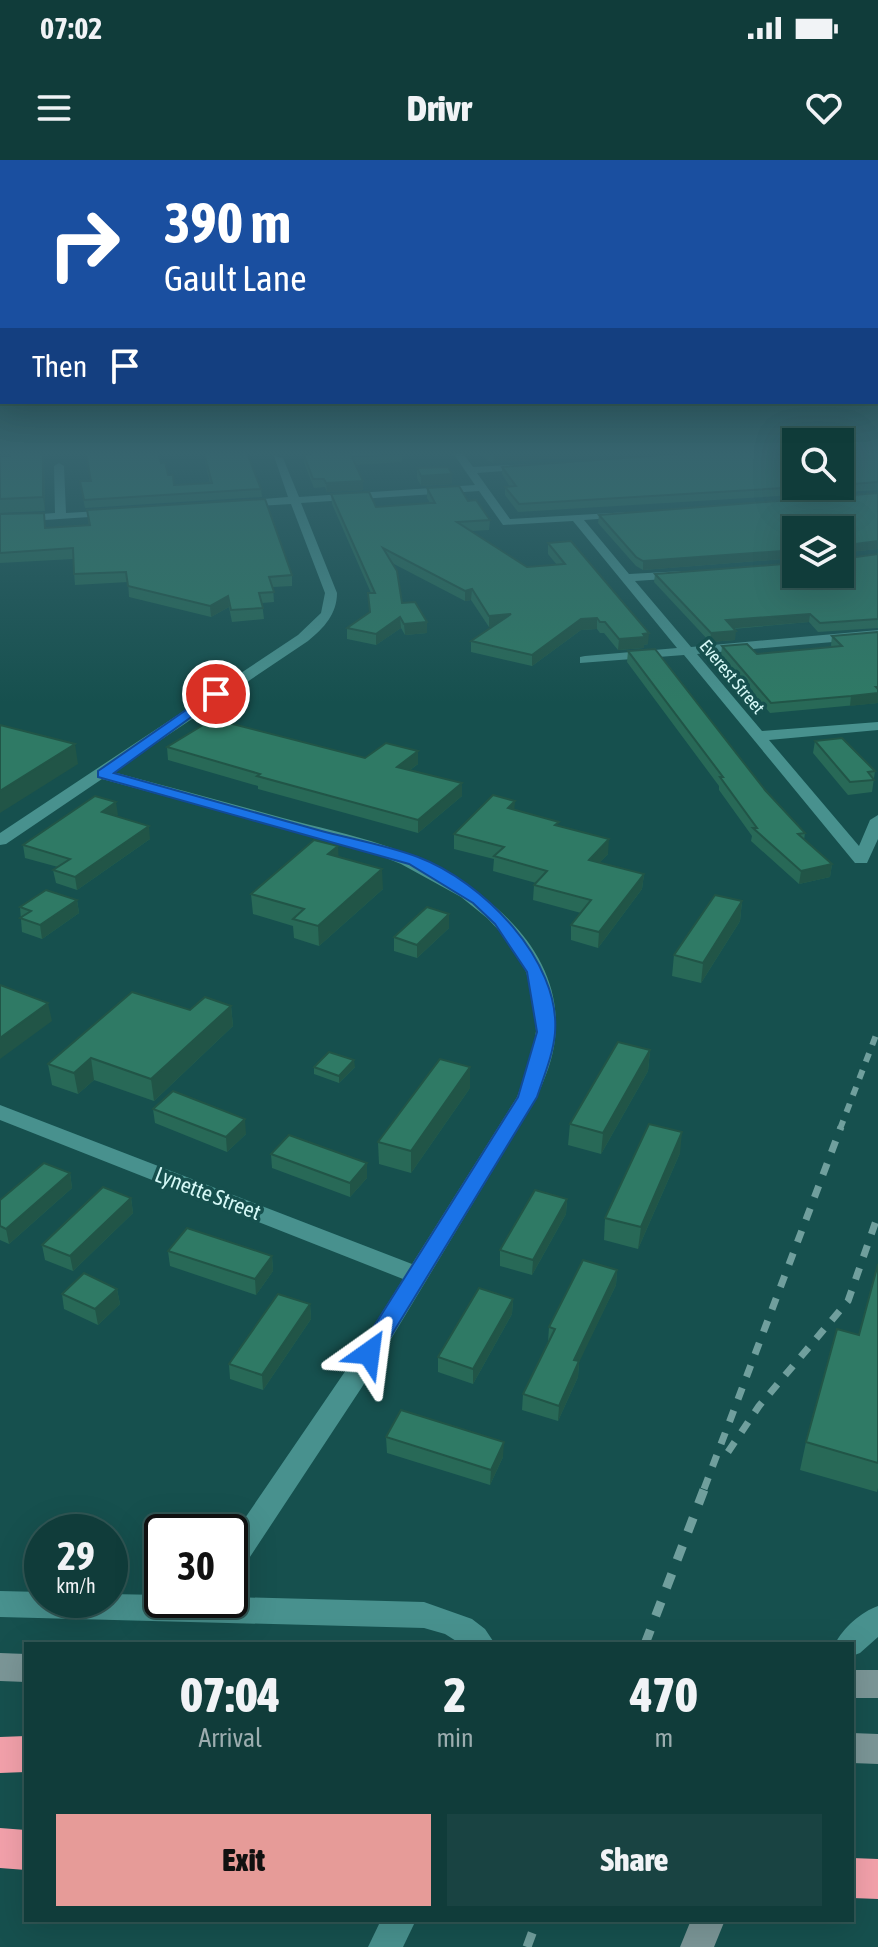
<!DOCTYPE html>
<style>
body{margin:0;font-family:"Asap Condensed",sans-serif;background:#194342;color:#f1f3f6;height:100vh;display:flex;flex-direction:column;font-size:30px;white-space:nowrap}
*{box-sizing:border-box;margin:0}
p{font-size:26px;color:#9cadaf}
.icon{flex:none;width:44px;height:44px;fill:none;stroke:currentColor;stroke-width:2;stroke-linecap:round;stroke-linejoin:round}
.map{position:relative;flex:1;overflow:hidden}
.drawer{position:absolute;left:24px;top:1482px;width:830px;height:280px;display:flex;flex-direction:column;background:#103c3a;border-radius:0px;box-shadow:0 8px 32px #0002,0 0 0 2px #305654}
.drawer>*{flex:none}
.hud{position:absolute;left:0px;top:0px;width:878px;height:244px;box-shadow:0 8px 32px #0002,0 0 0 2px #305654;background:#1a4fa0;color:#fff;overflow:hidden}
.tools{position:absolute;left:782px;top:268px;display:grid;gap:16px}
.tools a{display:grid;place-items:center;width:72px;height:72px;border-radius:0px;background:#103c3a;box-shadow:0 8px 32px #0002,0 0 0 2px #305654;font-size:40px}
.speed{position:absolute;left:24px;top:1354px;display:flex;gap:16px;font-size:40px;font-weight:700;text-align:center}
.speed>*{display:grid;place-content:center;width:104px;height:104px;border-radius:50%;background:#103c3a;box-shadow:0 8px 32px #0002,0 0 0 2px #305654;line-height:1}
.speed small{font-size:20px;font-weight:400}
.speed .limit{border:4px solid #111;border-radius:12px;background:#fff;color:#111}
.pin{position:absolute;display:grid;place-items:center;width:68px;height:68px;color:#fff;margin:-34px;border:4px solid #fff;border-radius:50%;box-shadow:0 2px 8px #0007}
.me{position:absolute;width:88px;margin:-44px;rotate:31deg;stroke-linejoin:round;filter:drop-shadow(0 0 6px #0008)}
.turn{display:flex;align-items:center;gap:28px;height:168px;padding:0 32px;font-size:36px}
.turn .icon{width:104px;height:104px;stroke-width:2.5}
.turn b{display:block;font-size:56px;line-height:68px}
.then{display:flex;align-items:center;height:76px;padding:0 32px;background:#0003;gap:16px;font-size:30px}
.eta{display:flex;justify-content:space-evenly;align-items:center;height:136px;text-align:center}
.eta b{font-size:48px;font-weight:800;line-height:56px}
.action{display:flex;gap:16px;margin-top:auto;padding:16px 32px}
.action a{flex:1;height:92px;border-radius:0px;background:#e69b98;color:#111;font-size:32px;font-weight:800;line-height:92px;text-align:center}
.action a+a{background:#194342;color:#f1f3f6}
.status{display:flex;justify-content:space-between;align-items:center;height:56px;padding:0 40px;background:#103c3a;direction:ltr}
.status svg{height:22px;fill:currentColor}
header{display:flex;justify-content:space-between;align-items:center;height:104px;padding:0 32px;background:#103c3a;font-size:36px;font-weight:800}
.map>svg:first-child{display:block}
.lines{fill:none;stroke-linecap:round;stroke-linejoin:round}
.minor{fill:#48918e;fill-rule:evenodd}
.tertiary{fill:#48918e;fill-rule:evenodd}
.secondary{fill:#7b9697;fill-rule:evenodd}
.motorway{fill:#f3a1ab;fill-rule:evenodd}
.rail-far2{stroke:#709f9d;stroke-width:6;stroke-dasharray:9 9;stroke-linecap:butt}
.rail-far1{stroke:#709f9d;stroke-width:7;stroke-dasharray:12 12;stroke-linecap:butt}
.rail{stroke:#709f9d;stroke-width:9;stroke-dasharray:15 15;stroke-linecap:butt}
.wall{fill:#286957}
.shaded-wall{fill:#215547}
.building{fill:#2f7a65;stroke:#215547;stroke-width:2}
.route{fill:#1a73e8;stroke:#114b97;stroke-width:2}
.labels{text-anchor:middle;stroke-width:7;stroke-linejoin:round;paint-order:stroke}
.far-street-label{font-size:18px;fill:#d5f8f6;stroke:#16504e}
.street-label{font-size:22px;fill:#d5f8f6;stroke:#16504e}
</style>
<div class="status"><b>07:02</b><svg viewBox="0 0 49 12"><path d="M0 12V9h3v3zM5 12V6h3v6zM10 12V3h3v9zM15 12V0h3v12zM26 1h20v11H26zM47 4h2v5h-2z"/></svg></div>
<header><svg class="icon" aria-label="menu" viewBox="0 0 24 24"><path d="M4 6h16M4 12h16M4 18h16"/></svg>Drivr<svg class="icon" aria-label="heart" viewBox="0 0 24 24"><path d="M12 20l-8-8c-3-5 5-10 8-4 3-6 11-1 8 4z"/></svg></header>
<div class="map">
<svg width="878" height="1787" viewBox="0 0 878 1787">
<rect width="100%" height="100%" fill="#16504e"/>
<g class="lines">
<!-- minor -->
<g class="minor">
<path d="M453,293H463L473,307L532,304V308L528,309L477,313L510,359L629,352L631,354L625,357L584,360L629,414L684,411V417L680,418L635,421L691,487L878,470V478L697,494L762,571L878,562V570L769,580L859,686L870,660L878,655V679L867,703H855L684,495L580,503V497L585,496L677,488L573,361L503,365L479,331L301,343L337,433C337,454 324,468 308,481L113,612C169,627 226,642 283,658C316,667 351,674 383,685C465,712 567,780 555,879C553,899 545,918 537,937L362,1227L240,1412L230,1415V1380L344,1213L403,1119L0,960V945L412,1104L517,937L532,896L536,871L534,837L524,806L509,781L487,758L461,737L401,704L371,692L102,619L6,684L0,685V673L298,475L321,453L325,433L291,344L239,347L233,344L239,341L288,337L274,296L283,298L299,337L475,325Z"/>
<polygon points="59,303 64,306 66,353 115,350 121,353 119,355 0,363 0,357 55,353 54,306"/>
<polygon points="812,326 824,326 838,339 829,341"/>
<polygon points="0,1431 42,1432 42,1440 110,1440 110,1434 162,1435 162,1440 230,1440 230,1437 424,1442 472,1459 485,1469 495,1484 461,1484 445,1474 424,1468 0,1457"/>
<polygon points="381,1760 416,1760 403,1787 368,1787"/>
</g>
<!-- tertiary -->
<path class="tertiary" d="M878,1446V1477L860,1493L852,1496V1484H835C843,1468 861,1452 878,1446Z"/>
<!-- secondary -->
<g class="secondary">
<polygon points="0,1493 26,1494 26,1522 0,1521"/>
<rect x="852" y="1510" width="26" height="28"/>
<polygon points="852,1573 878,1574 878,1604 852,1603"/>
<polygon points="691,1760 725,1760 714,1787 680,1787"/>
</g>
<!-- motorway -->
<g class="motorway">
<polygon points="26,1576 26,1612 0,1613 0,1577"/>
<polygon points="0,1668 26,1670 26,1710 0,1708"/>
<polygon points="852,1698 878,1699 878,1739 852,1738"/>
</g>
<!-- rail-far2 -->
<polyline class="rail-far2" points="840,969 878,870"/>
<!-- rail-far1 -->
<g class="rail-far1">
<polyline points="728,1292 759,1246 848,1141 878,1055"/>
<polyline points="704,1329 841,967"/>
</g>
<!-- rail -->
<g class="rail">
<polyline points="645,1484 705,1327"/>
<polyline points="527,1787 537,1760"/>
</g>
</g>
<!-- wall -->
<g class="wall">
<polygon points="44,293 45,351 0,353 0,296"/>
<polygon points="203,293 247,293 261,329 262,337 85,348 81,328 90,321 161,303 174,325 210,323"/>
<polygon points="305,293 402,293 402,302 356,305 363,321 363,330 327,332 325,327 314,328 304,303 304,295 306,295"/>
<polygon points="481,293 624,293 493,303 487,300"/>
<polygon points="787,293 796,293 796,300"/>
<polygon points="840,293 878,293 878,330 518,352 505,335 505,327 510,327 502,314 502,307 796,326 840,326"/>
<polygon points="417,308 452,324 421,326 417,318"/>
<polygon points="427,328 468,341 490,360 489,370 471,371 527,407 557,405 548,394 548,383 648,484 644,485 644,488 618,490 604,473 600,473 597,469 581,470 532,506 471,492 471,481 493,467 489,467 471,440 465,441 392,403 402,443 427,473 405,475 401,468 376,485 347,479 347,468 370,453 368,433 371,433 332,344 331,334 376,347 430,343 427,338"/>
<polygon points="878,333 878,389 840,393 796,370 796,398 643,410 636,406 598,363 599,355"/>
<polygon points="87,350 292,415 292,426 273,427 274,442 262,443 264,459 232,462 229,447 211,457 129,437 128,422 75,425 73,399 0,403 0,354 46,368 89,366"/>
<polygon points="878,394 878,468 818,472 809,462 733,469 735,480 710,482 654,422 655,414 842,399"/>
<polygon points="878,472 878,543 770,553 721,495 722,486 757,494 832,487 831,485 832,476"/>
<polygon points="628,491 765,630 805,673 804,680 832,704 830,717 799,724 751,681 752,676 719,630 719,626 627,502"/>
<polygon points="815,581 875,611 872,632 848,635 813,593"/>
<polygon points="167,587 365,598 418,591 418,604 410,610 462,636 418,673 258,629 258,626 168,600"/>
<polygon points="515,650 559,666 608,694 599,703 644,714 642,729 598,788 571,780 571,765 581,753 533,740 534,725 536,723 493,711 494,699 454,689 454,674"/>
<polygon points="118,655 116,656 150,679 77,730 56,723 53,710 58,707 25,698 23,685"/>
<polygon points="338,697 383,729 319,786 294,778 293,766 253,754 251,734"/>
<polygon points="77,740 79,753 42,779 22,772 20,747"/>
<polygon points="742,741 740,761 701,823 672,816 674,795"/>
<polygon points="449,768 417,798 394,791 394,777"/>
<polygon points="231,846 233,866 154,941 94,920 78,934 52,925 48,904 190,850"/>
<polygon points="650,890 648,911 601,994 568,985 570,964"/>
<polygon points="314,907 355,907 339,923 314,914"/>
<polygon points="470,928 411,1013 379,1004 378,982"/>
<polygon points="153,949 246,974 227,992 155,963"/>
<polygon points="680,993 638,1089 604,1080 605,1058"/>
<polygon points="271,994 367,1003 367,1018 350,1037 272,1008"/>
<polygon points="70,1013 72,1028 9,1084 0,1080 0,1040"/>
<polygon points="131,1038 133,1053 73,1111 45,1100 42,1085"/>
<polygon points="567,1039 566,1054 532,1115 500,1106 500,1090"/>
<polygon points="168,1091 272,1096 273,1111 256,1135 170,1106"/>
<polygon points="878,1104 878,1328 877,1332 800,1310 806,1282 859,1175"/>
<polygon points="617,1110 616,1125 579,1201 578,1217 558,1261 522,1250 523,1234 548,1182 549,1167"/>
<polygon points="117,1129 120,1144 98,1165 64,1149 62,1134"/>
<polygon points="513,1139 512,1154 473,1224 438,1212 438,1197"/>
<polygon points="310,1144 311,1159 263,1230 230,1219 229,1204"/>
<polygon points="386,1277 503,1297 490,1325 387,1293"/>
</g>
<!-- shaded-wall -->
<g class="shaded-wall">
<polygon points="43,293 44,293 45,351 43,337"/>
<polygon points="520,293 624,293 493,303 494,295"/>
<polygon points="452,314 452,324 421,326 421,316"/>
<polygon points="363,321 363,330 327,332 326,323"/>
<polygon points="878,381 878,389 840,393 841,385"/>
<polygon points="796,390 796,398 643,410 643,401"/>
<polygon points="472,429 471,440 465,441 465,431"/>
<polygon points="228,436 229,447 211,457 210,446"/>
<polygon points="511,454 511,465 489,467 489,456"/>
<polygon points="810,454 809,462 725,469 726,460"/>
<polygon points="400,457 401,468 376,485 376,474"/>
<polygon points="597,458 597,469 581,470 532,506 532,495 581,459"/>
<polygon points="427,462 427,473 405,475 404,464"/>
<polygon points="736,471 735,480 710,482 711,473"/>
<polygon points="649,473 648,484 644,485 644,488 618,490 619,479"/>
<polygon points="876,527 878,527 878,543 850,546 851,536"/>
<polygon points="75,584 78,604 0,653 0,631"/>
<polygon points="418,591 418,604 398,619 397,607"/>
<polygon points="462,623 462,636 418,673 418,660"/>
<polygon points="515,641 514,655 508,648"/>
<polygon points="116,642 118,655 104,665 102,652"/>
<polygon points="149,666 150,679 77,730 75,717"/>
<polygon points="609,679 608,694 588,715 589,700"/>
<polygon points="338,686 339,705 328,694"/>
<polygon points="832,704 830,717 799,724 801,711"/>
<polygon points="382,709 383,729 319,786 318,766"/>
<polygon points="644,714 642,729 598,788 599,772"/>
<polygon points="77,740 79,753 42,779 40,765"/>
<polygon points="742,741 740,761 701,823 703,803"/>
<polygon points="449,754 449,768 417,798 417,785"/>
<polygon points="48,843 52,861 0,899 0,878"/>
<polygon points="231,846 233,866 154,941 151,919"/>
<polygon points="650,890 648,911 601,994 603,973"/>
<polygon points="91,898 94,920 78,934 74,913"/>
<polygon points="354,900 355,907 339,923 339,916"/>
<polygon points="470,907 470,928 411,1013 411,991"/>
<polygon points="245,959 246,974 227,992 226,977"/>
<polygon points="682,972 680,993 638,1089 641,1067"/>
<polygon points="367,1003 367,1018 350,1037 350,1023"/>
<polygon points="70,1013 72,1028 9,1084 6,1069"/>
<polygon points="131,1038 133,1053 73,1111 70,1096"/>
<polygon points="567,1039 566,1054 532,1115 533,1100"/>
<polygon points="272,1096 273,1111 256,1135 255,1119"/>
<polygon points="617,1110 616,1125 573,1215 574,1200"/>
<polygon points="117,1129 120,1144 98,1165 95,1149"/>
<polygon points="513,1139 512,1154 473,1224 473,1209"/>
<polygon points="310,1144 311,1159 263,1230 262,1215"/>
<polygon points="579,1201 578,1217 558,1261 559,1246"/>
<polygon points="504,1282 503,1297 490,1325 491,1310"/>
</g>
<!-- building -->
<g class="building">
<polygon points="10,293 43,293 43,337 0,339 0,296 10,296"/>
<polygon points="86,293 158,293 161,303 165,302 168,315 173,315 174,325 212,323 204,293 247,293 261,329 84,340 80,321 91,321"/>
<polygon points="309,293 402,293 402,294 352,297 363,321 326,323 324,319 313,319 304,295 310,295"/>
<polygon points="488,293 520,293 494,295"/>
<polygon points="690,293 777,293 796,307 796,326 816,326 519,344 505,327 516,326 502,307"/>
<polygon points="840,293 878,293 878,322 840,325"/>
<polygon points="448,307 452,314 421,316 417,308"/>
<polygon points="459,326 468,341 476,340 490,360 457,362 527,407 565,404 548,383 571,381 649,473 643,474 645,477 619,479 605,462 600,462 597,458 581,459 532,495 471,481 511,454 489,456 472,429 465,431 383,388 397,411 402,443 415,442 427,462 404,464 400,457 376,474 347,468 370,452 368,433 375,433 331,334 369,332 376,347 430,343 435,343 427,328"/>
<polygon points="878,333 878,381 840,386 840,370 796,370 796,390 643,401 636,397 599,355"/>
<polygon points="265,339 292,415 269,417 274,432 259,433 263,448 231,450 228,436 210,446 128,426 126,412 74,414 73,388 0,393 0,354 44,353 45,368 90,365 87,350"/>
<polygon points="840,393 842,399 878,394 878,459 820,463 810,454 726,460 736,471 711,473 655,414 796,403 796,414 840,414"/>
<polygon points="878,472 878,527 876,527 878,529 878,533 851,536 771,543 722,486 747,484 757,494 842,486 832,476"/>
<polygon points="655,489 765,630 805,673 798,674 832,704 801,711 753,668 757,668 720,617 723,617 628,491"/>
<polygon points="213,559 365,598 386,583 418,591 397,607 462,623 418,660 257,616 260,614 167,587"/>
<polygon points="0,565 75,584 0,631"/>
<polygon points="842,578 875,611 868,612 874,620 850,622 815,581"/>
<polygon points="493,635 515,641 508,648 559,662 555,665 609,679 589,700 644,714 599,772 571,765 591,740 534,725 547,711 494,696 504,687 454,674"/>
<polygon points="95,636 116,642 102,652 149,666 75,717 53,710 70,699 23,685"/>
<polygon points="314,680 338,686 328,694 382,709 318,766 293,759 304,749 251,734"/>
<polygon points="46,730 77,740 40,765 20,758 31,751 20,747"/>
<polygon points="715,735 742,741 703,803 674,795"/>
<polygon points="427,747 449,754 417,785 394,777"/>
<polygon points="0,825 48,843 0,878"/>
<polygon points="132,832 190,850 205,837 231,846 151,919 91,898 74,913 48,904"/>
<polygon points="618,882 650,890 603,973 570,964"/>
<polygon points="329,892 354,900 339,916 314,907"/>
<polygon points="440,899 470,907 411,991 378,982"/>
<polygon points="173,931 245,959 226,977 153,949"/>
<polygon points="649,964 682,972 641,1067 605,1058"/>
<polygon points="289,975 367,1003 350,1023 271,994"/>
<polygon points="44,1003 70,1013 6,1069 0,1066 0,1040"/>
<polygon points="103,1027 131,1038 70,1096 42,1085"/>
<polygon points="535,1030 567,1039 533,1100 500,1090"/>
<polygon points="187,1068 272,1096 255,1119 168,1091"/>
<polygon points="583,1100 617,1110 574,1200 579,1201 559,1246 523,1234 555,1169 549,1167"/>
<polygon points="878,1104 878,1303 806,1282 837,1169 859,1175"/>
<polygon points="84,1113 117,1129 95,1149 62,1134"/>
<polygon points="479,1128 513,1139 473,1209 438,1197"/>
<polygon points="278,1134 310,1144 262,1215 229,1204"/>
<polygon points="401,1250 504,1282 491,1310 386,1277"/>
</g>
<!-- sky -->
<linearGradient id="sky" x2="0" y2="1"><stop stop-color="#0c2c2b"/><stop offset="0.54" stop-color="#36646e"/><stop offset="1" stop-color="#36646e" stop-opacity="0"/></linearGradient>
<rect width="878" height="543" fill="url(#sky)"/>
<!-- route -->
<path class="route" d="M212,532L223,534L114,613C182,632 250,651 318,670C351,679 386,685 418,697C482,721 561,800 555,873C553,895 544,916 537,937L377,1199L369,1202L361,1199L357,1193L361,1187L518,937L537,872L527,812L495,764L473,743L409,704L98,617V611Z"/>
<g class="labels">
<!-- far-street labels -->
<g class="far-street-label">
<text transform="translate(732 517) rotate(50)" y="6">Everest Street</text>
</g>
<!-- street labels -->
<g class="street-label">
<text transform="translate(208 1033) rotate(21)" y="8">Lynette Street</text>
</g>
</g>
</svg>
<div class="tools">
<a><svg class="icon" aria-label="search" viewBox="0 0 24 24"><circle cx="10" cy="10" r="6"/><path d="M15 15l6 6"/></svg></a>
<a><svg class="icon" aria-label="layers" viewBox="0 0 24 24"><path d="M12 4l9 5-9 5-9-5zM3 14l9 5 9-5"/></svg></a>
</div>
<div class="speed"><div>29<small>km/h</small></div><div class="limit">30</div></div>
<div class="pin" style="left:216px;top:534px;background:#d93025"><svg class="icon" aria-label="arrive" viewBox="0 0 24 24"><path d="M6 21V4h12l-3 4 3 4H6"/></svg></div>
<svg class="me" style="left:369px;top:1193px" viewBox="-20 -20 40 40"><path d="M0-17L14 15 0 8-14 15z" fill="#1a73e8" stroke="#fff" stroke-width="4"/></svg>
<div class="hud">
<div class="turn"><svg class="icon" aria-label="right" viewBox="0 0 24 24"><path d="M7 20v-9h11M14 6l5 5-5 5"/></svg><div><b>390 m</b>Gault Lane</div></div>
<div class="then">Then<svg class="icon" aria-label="arrive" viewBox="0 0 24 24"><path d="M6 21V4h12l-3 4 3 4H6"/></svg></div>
</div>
<section class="drawer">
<div class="eta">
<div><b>07:04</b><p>Arrival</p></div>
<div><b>2</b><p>min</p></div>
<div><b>470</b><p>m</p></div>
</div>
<div class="action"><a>Exit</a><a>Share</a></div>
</section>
</div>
